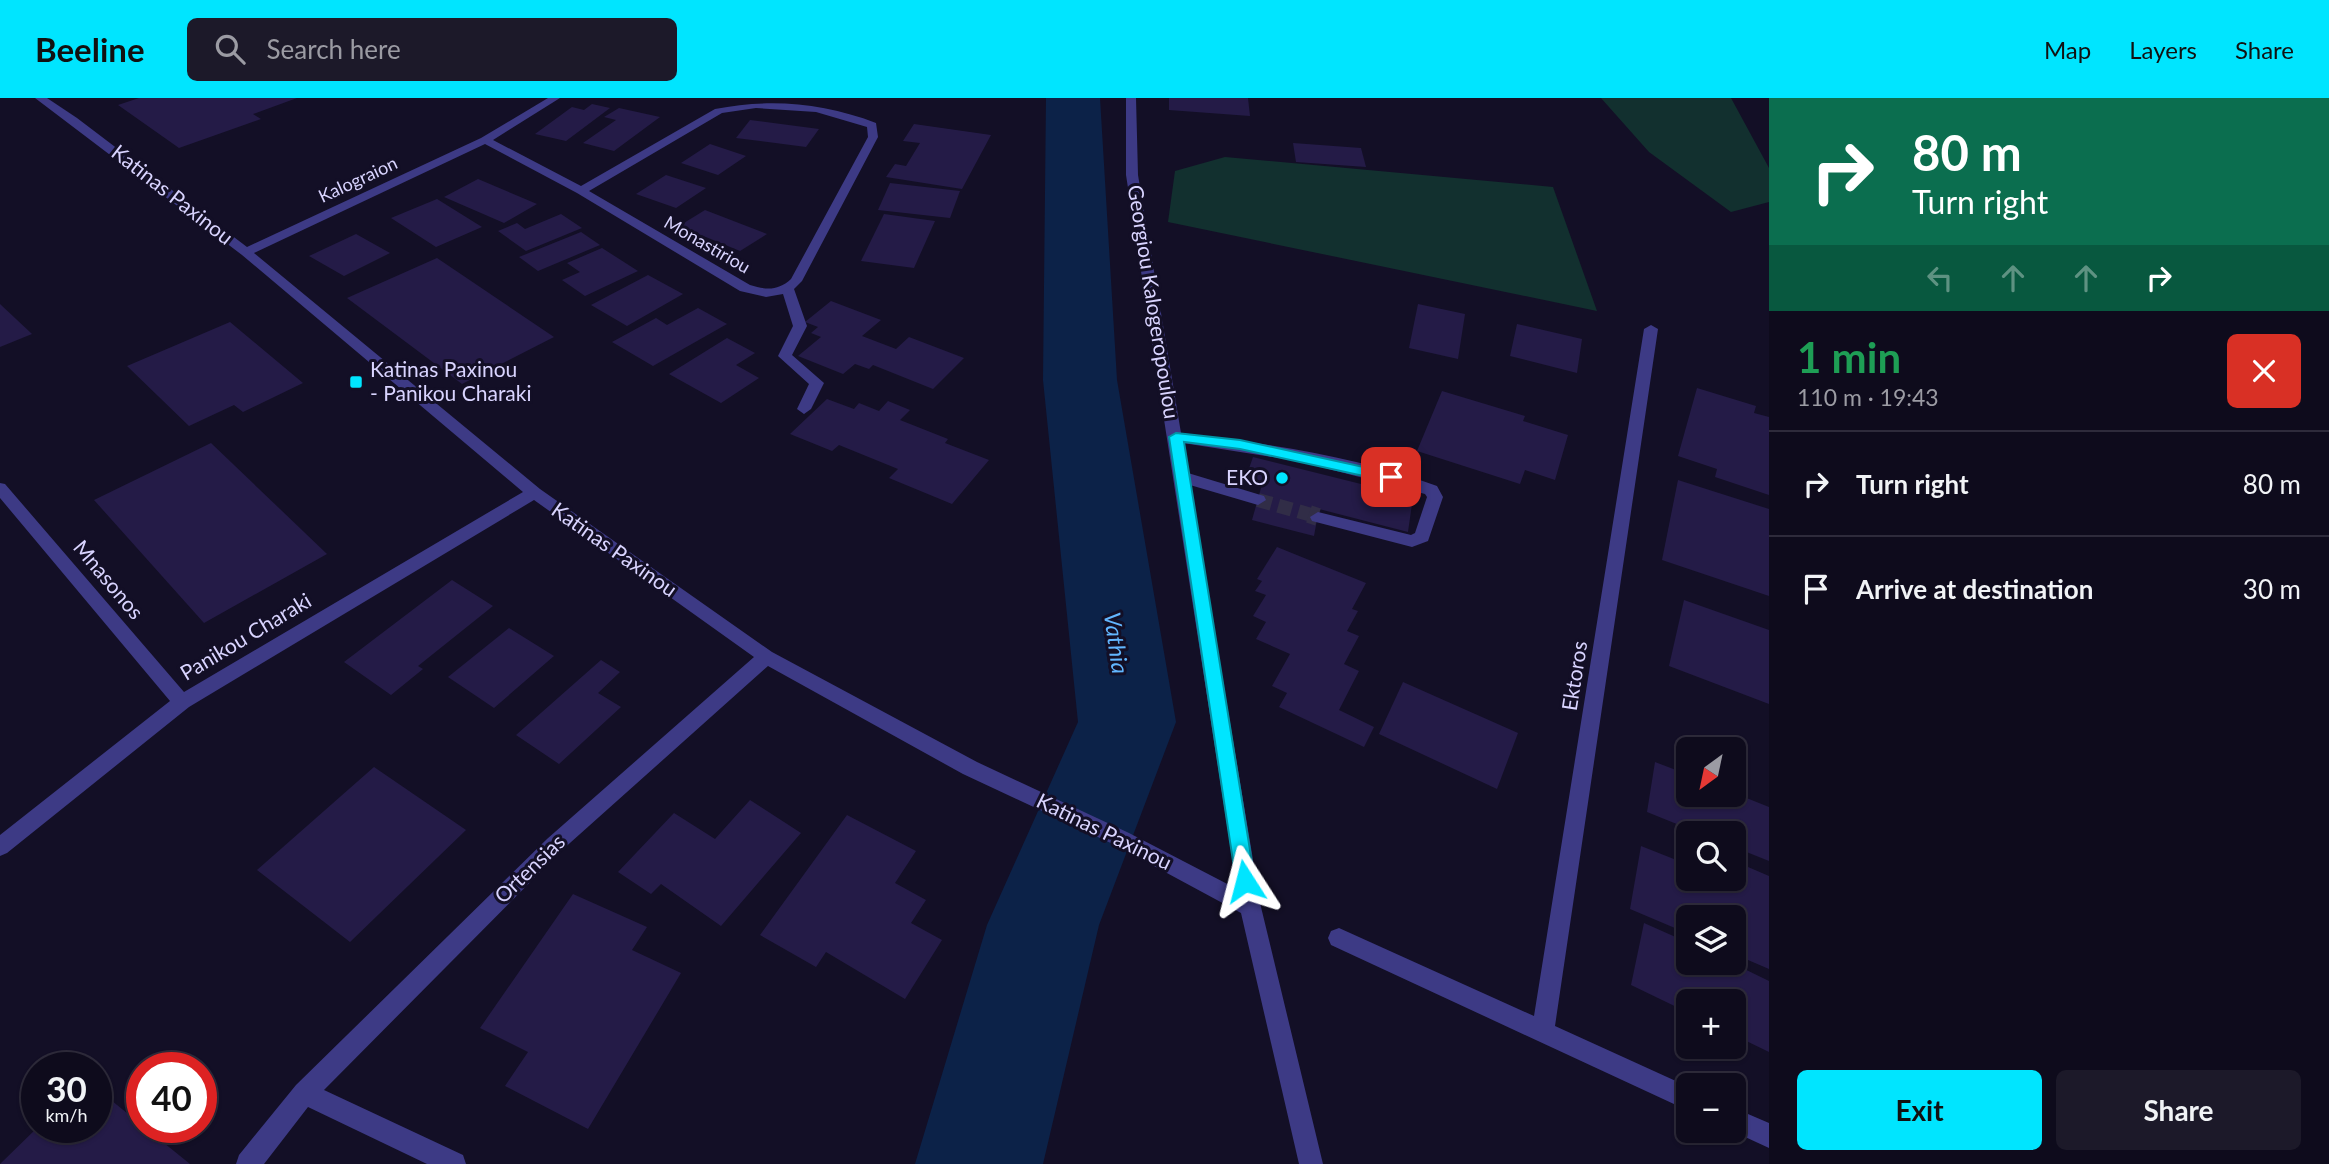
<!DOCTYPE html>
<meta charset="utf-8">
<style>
body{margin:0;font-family:Lato,sans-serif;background:#1c1929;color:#f1f3f6;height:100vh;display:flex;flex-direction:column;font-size:26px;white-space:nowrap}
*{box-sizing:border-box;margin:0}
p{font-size:23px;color:#9b9ba3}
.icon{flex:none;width:38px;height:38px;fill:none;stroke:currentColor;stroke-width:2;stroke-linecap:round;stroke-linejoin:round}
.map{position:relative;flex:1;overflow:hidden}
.side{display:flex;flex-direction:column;background:#0e0b1c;width:560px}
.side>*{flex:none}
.banner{background:#0b6e4f;color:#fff;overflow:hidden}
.needle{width:46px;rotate:213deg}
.controls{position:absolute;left:1676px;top:639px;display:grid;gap:14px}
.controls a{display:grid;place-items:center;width:70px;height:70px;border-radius:10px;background:#0e0b1c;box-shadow:0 2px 5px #0004,0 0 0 2px #2e2b3b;font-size:35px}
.speed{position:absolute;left:21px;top:954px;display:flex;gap:14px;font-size:35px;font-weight:700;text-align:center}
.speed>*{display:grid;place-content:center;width:91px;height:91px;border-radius:50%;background:#0e0b1c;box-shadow:0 2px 5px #0004,0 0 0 2px #2e2b3b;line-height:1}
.speed small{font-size:18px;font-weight:400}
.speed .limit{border:10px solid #d22;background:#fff;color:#111}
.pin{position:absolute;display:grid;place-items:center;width:60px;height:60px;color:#fff;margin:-30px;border-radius:14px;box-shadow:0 4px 10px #0006}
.me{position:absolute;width:77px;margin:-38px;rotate:351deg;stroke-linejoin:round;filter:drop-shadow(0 0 5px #0008)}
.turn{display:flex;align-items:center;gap:24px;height:147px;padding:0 28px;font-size:32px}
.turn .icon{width:91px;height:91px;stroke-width:2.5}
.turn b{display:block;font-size:49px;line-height:60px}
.lanes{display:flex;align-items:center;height:66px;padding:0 28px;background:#0003;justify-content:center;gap:35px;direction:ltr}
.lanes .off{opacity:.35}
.round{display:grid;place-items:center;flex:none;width:74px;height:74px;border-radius:10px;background:#1c1929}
.overview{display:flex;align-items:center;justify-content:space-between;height:119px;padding:0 28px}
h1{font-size:42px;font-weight:700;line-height:52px;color:#1e9e55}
.cta{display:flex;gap:14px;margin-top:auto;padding:14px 28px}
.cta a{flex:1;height:80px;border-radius:10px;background:#00e5ff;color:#111;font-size:28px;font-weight:700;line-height:80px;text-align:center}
.cta a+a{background:#1c1929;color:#f1f3f6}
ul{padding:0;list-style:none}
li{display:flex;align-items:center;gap:21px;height:105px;padding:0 28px;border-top:2px solid #2e2b3b}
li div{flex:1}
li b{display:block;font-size:26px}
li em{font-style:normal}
header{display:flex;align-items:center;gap:42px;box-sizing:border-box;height:98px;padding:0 35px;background:#00e5ff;color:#111}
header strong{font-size:33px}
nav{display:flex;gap:38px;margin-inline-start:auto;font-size:24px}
.search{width:490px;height:63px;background:#1c1929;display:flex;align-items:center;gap:18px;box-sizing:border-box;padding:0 24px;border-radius:10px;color:#9b9ba3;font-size:26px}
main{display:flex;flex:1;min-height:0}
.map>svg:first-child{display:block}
.green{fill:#12302f}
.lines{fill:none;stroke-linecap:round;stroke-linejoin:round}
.river{fill:#0c2248;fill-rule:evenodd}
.building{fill:#241b47}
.minor-tunnel-far1{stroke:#312d47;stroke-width:14;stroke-dasharray:14 7;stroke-linecap:butt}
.minor-tunnel{stroke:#312d47;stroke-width:18;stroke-dasharray:18 9;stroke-linecap:butt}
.minor{fill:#3d3a85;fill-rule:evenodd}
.route{fill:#00e5ff;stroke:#0095a6;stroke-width:2}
.poi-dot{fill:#00e5ff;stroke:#130f26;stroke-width:2.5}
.labels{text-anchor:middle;stroke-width:6;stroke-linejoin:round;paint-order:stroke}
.far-street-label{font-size:18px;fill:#d9d4ff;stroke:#130f26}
.street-label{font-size:21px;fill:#d9d4ff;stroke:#130f26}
.poi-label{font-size:21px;fill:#d9d4ff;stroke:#130f26;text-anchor:start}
.water-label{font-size:23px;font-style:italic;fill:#62b6ff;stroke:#130f26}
</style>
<header>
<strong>Beeline</strong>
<div class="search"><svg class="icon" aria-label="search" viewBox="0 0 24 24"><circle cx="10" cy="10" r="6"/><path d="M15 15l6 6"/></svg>Search here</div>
<nav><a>Map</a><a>Layers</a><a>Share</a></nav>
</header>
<main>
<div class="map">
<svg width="1769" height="1066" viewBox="0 0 1769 1066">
<rect width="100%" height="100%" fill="#130f26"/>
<!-- green -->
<g class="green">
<polygon points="1601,0 1731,0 1769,70 1769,104 1731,114 1649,54"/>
<polygon points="1225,59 1553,89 1597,213 1168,124 1175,73"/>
</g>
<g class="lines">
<!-- river -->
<polygon class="river" points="1046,0 1100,0 1117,282 1176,624 1099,827 1043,1066 915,1066 987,827 1078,624 1043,282"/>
</g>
<!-- building -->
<g class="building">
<polygon points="139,0 297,0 253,16 261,21 179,50 118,7"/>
<polygon points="1169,0 1248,0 1250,18 1169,12"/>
<polygon points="592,6 610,10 566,43 535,36 572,9 584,12"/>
<polygon points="619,10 660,19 614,53 583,45 616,22 604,19"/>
<polygon points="750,22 819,31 806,49 736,40"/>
<polygon points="914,26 991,37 962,91 886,79 895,66 906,68 920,45 903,43"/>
<polygon points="1293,45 1361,50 1366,69 1296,64"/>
<polygon points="710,46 746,58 718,77 681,65"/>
<polygon points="666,77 706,90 676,110 636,96"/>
<polygon points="478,81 537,106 504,125 444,99"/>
<polygon points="890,85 960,93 950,120 878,112"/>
<polygon points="437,101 482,129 436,149 391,120"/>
<polygon points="705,112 767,136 740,153 679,128"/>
<polygon points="561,116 582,130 526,153 498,133 517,125 525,131"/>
<polygon points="884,116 935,123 914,170 861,163"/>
<polygon points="581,134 600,147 538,173 519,159"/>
<polygon points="356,136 390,155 344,178 309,158"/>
<polygon points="602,150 638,173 585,198 562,182 580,174 567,165"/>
<polygon points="437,160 554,239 462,286 347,200"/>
<polygon points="648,177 683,196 627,228 591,207"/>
<polygon points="831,203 881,222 862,238 896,251 909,239 964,260 933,291 873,267 869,271 855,266 843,276 798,258 821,239 811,235 818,229 805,224"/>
<polygon points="0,206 32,236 0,249"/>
<polygon points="1418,206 1465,216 1458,261 1409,250"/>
<polygon points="698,210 727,226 653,268 612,244 656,220 667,227"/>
<polygon points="230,224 303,285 243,314 234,307 189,328 127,268"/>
<polygon points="1517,226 1582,241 1577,275 1510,258"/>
<polygon points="727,240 755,255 736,267 759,280 721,305 669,276"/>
<polygon points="1697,290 1756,308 1754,315 1769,319 1769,397 1715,379 1717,371 1678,358"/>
<polygon points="1442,293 1525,318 1523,323 1568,337 1555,382 1525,372 1520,386 1417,353"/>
<polygon points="827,301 854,311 859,305 879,313 888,303 910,312 900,322 948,341 945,345 989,362 952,406 889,380 898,371 839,347 832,353 790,336"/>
<polygon points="211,345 327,456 204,525 94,402"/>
<polygon points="1253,359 1413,399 1408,434 1319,411 1314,438 1252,422 1261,390 1244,385"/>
<polygon points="1678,382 1769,411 1769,498 1662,462"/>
<polygon points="1277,449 1366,485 1352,511 1358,513 1347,533 1359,538 1344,566 1359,573 1339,612 1374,629 1364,649 1279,609 1287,595 1272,588 1290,556 1256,541 1266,524 1253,518 1266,497 1255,493 1262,483 1257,481"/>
<polygon points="452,482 493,508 418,568 423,571 391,597 344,564"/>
<polygon points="1684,502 1769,532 1769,606 1669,568"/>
<polygon points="509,530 554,558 494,610 448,579"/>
<polygon points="601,562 620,574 598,595 621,609 559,666 516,637"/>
<polygon points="1403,584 1518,635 1497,691 1379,636"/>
<polygon points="1655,664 1689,677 1689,696 1734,695 1769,709 1769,763 1734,749 1734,735 1699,735 1647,714"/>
<polygon points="374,669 466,732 350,844 257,772"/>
<polygon points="750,702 801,735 721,828 661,786 651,796 618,774 674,715 715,741"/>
<polygon points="847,717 916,753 895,785 926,802 911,825 942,842 905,901 826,854 816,869 760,837"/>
<polygon points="1641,748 1689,767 1689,780 1721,780 1732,785 1734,763 1769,778 1769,871 1734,856 1734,819 1689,819 1689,836 1630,811"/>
<polygon points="573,796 647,829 632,852 681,875 588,1031 505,988 528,954 480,930"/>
<polygon points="1644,825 1689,845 1689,864 1730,864 1769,883 1769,954 1734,937 1734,903 1689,903 1689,915 1631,887"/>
<polygon points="96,990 190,1066 0,1066 38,1029 96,1029"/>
</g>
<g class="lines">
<!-- minor-tunnel-far1 -->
<polyline class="minor-tunnel-far1" points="1258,402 1315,418"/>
<!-- minor-tunnel -->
<polyline class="minor-tunnel" points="1309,416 1318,419"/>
<!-- minor -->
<g class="minor">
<path d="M35,0H47L77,20L247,149L481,40L548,0H560L493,42L581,88L715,11C770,0 824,5 876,25L878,39L802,183L794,191L807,228L792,257L824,285L811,311L804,316L797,311L809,286L778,258L793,228L783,196L766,199L740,193L577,95L485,46L254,155L540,391L772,554L977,664L1129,735L1237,791L1126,77V0H1136L1138,77L1181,335C1263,345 1360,359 1437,388L1443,399L1428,443L1412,449L1312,423L1310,419L1318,414L1411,437L1415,435L1427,399L1425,396L1298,363L1183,345L1188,375L1264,398L1266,402L1258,407L1190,387L1261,809L1323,1066H1299L1241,815L1115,747L963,676L768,568L561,753L324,992L463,1057L466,1066H427L308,1009L264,1066H236L239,1057L296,987L547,741L754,559L534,402L189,609L7,755L0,758V737L170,603L0,400V385L5,386L184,594L523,394L242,157ZM756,10L816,14L867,29L868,39L791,181C778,193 766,192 750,187L589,93L722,15Z"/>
<polygon points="1651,227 1658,231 1555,928 1689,989 1689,1013 1331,847 1328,840 1331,833 1339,830 1534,918 1644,231"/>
<polygon points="1734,1010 1769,1025 1769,1050 1730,1032 1734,1032"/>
</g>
</g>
<!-- route -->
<polygon class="route" points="1176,335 1240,342 1391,375 1398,379 1391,384 1240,351 1184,344 1255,783 1252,789 1245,791 1239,789 1236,783 1169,339"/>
<!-- markers -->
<g class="poi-dot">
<rect x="349" y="277" width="14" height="14" rx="3.5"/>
<circle cx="1282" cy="380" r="7"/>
</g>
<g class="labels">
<!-- far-street labels -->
<g class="far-street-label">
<text transform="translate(358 82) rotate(-25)" y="6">Kalograion</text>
<text transform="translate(707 147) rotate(30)" y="6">Monastiriou</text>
</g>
<!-- street labels -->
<g class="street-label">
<text transform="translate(172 97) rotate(38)" y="7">Katinas Paxinou</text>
<text transform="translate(1153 204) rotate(81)" y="7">Georgiou Kalogeropoulou</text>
<text transform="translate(614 452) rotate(35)" y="7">Katinas Paxinou</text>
<text transform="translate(108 482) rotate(50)" y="7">Mnasonos</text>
<text transform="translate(246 539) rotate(-31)" y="7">Panikou Charaki</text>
<text transform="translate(1575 578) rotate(-81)" y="7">Ektoros</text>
<text transform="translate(1104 734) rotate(26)" y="7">Katinas Paxinou</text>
<text transform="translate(530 771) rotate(-44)" y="7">Ortensias</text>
</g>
<!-- poi labels -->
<g class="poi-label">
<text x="370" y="279">Katinas Paxinou<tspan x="370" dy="24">- Panikou Charaki</tspan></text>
<text x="1268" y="387" text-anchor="end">EKO</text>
</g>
<!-- water labels -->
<g class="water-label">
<text transform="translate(1116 545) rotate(82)" y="8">Vathia</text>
</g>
</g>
</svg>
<div class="controls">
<a><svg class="needle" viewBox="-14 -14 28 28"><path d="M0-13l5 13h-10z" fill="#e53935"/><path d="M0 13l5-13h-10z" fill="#9b9ba3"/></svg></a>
<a><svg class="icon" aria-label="search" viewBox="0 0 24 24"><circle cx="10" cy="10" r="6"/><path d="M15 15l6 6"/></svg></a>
<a><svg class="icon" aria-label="layers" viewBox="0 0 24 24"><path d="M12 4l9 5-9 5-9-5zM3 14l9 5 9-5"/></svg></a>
<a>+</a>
<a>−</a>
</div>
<div class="speed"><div>30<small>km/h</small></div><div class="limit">40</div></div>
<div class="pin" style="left:1391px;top:379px;background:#d93025"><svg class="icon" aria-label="arrive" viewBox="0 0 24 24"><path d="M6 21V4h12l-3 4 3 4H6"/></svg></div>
<svg class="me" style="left:1245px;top:783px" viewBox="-20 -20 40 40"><path d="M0-17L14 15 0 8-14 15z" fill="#00e5ff" stroke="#fff" stroke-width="4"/></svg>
</div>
<section class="side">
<div class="banner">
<div class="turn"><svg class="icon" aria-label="right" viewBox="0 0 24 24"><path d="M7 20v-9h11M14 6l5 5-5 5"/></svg><div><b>80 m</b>Turn right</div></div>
<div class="lanes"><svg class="icon off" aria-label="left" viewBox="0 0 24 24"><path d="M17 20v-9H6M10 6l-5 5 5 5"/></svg><svg class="icon off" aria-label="ahead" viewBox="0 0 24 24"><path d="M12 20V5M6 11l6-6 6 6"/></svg><svg class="icon off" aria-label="ahead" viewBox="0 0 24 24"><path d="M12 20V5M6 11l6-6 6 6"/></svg><svg class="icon" aria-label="right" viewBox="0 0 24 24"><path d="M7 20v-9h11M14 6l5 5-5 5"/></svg></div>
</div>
<div class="overview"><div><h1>1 min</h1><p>110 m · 19:43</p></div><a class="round" style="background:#d93025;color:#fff"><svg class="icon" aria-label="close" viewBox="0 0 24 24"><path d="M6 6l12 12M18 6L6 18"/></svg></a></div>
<ul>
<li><svg class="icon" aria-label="right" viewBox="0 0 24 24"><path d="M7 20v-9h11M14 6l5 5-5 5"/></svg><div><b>Turn right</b></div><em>80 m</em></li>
<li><svg class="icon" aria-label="arrive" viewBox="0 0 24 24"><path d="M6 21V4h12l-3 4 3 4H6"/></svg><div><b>Arrive at destination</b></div><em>30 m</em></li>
</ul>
<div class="cta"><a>Exit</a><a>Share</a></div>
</section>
</main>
